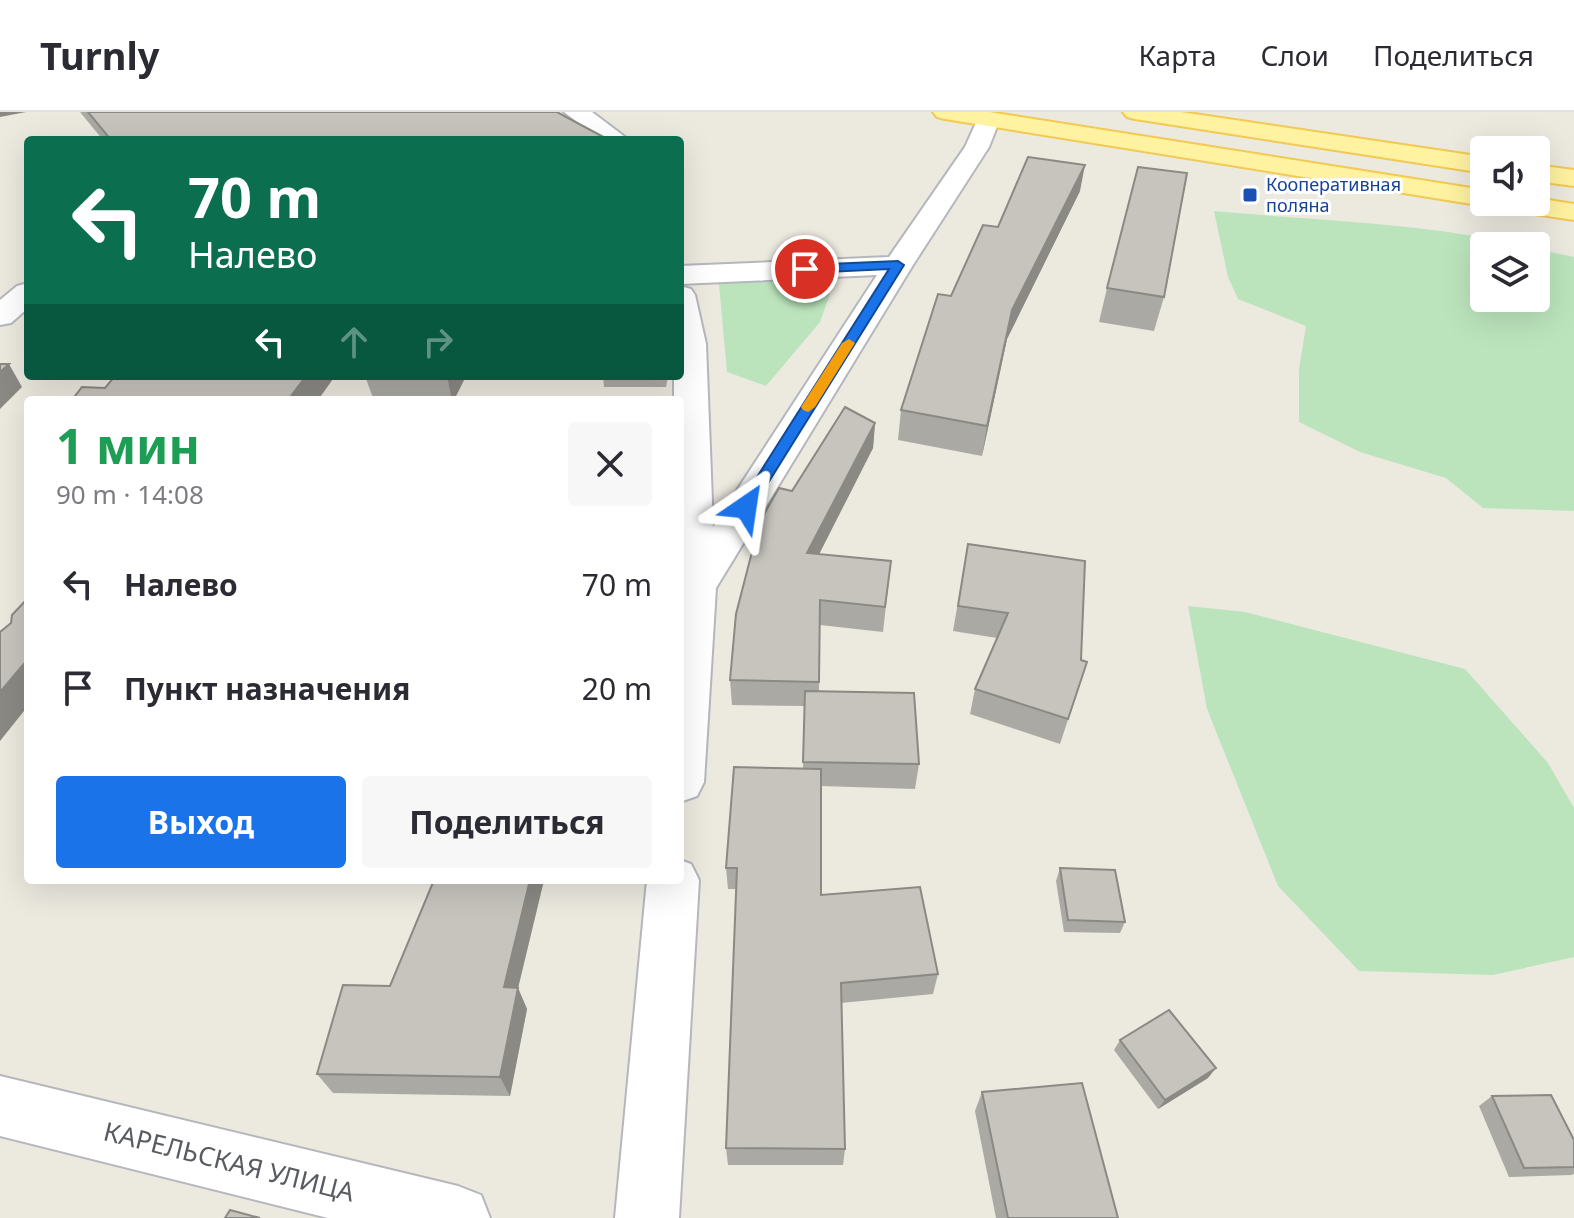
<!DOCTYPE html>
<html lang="ru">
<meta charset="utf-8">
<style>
body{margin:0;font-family:"Noto Sans",sans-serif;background:#f7f7f7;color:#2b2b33;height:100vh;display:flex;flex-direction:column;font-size:30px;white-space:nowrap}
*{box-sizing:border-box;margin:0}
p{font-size:26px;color:#7c7c81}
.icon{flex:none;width:44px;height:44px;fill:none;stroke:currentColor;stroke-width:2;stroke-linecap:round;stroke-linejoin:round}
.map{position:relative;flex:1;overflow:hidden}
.side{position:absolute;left:24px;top:284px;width:660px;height:488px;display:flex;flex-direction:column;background:#fff;border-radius:8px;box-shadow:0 8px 32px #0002}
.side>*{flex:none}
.hud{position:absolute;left:24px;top:24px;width:660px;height:244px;border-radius:8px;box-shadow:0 8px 32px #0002;background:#0b6e4f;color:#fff;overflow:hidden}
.controls{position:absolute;left:1470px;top:24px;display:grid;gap:16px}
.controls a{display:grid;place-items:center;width:80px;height:80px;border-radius:8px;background:#fff;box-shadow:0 8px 32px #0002;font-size:40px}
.pin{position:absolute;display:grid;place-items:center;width:68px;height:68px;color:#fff;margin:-34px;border:4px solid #fff;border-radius:50%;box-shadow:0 2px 8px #0007}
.me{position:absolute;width:88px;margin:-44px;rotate:32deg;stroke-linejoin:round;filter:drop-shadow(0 0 6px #0008)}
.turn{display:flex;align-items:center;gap:28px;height:168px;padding:0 32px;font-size:36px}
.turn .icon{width:104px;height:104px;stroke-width:2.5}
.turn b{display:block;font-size:56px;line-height:68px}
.lanes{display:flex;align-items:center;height:76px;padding:0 32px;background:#0003;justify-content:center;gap:40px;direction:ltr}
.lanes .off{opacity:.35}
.round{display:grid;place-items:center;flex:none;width:84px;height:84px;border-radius:8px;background:#f7f7f7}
.summary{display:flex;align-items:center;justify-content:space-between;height:136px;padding:0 32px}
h1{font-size:48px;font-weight:700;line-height:60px;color:#1e9e55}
.button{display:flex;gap:16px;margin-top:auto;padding:16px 32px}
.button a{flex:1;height:92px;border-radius:8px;background:#1a73e8;color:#fff;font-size:32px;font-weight:700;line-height:92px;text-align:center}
.button a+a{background:#f7f7f7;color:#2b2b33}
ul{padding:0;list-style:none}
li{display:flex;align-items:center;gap:24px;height:104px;padding:0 32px}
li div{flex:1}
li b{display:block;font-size:30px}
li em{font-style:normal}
header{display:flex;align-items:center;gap:48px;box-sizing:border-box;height:112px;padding:0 40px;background:#fff;border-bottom:2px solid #e1e1e2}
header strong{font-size:38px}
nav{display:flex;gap:44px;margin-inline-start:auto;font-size:28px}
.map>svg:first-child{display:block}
.green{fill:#bbe4bc}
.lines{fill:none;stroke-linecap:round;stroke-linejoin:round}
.minor-casing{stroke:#b5b7bd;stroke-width:4}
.major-casing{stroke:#f1c953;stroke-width:4}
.minor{fill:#fff;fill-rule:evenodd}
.major{fill:#fff2a1;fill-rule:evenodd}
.wall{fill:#aaa9a3}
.shaded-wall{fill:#8b8984}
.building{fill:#c6c4bd;stroke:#8b8984;stroke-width:2}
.route{fill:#1a73e8;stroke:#114b97;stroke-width:2}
.slow{fill:#f59e0b}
.transit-dot{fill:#1a4fb4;stroke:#fff;stroke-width:3}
.labels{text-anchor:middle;stroke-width:6;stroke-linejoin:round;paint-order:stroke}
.far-transit-label{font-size:18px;fill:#164399;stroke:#fff;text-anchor:start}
.near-street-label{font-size:26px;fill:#585c61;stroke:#fff}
</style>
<header>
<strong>Turnly</strong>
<nav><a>Карта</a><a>Слои</a><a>Поделиться</a></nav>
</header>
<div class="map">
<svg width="1574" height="1106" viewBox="0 0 1574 1106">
<rect width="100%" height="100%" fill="#ece9df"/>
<!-- green -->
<g class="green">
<path d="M1214,99C1320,109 1420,110 1525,134H1484V186H1536V137L1574,145V399L1483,396L1446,366L1360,340L1299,310V257L1306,214L1238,187L1228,165Z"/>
<polygon points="756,166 801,172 830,182 820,210 766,274 727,260 719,172"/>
<polygon points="1188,494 1245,500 1465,557 1548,651 1574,696 1574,845 1493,863 1359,859 1278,774 1207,597"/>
</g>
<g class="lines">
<!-- minor casing -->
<g class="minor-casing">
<g id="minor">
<polygon points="564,0 592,0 629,28 601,28"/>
<polygon points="988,0 996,2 1000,7 989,35 913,153 716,476 704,670 697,684 680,690 680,288 674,288 674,264 680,264 680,174 691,177 695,183 706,232 713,415 877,163 680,172 680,154 889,145 965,35 980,2"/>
<polygon points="28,171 28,196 11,211 0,213 0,188 17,174"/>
<polygon points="680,748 691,752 699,768 679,1106 615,1106 647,768 680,768"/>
<polygon points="0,964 458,1074 481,1083 490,1106 328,1106 0,1024"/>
</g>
</g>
<!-- major casing -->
<g class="major-casing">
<g id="major">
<polygon points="933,0 989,0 1484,78 1484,90 1494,90 1484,94 945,7 937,5"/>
<polygon points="1123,0 1181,0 1484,45 1484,61 1135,7 1127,5"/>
<polygon points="1536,53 1574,58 1574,74 1536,69"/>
<polygon points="1536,86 1574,92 1574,108 1508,98 1499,96 1495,90 1536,90"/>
</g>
</g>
<!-- minor -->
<use href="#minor" class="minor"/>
<!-- major -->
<use href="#major" class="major"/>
</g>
<!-- wall -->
<g class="wall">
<polygon points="80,0 557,0 609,28 103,28"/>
<polygon points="1080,79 1007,227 982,344 898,328 901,298 951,184 998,115"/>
<polygon points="1107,176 1164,185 1154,219 1099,210"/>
<polygon points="365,264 466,264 454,288 373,286"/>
<polygon points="603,264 668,264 666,275 604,275"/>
<polygon points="875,311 873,336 819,442 891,449 883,520 820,513 819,579 919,652 915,677 821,674 821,783 938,862 933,882 841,891 845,1037 843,1053 728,1053 726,1036 736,777 728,777 726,756 803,657 804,594 732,593 730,568 792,379"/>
<polygon points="968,432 1081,548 1087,550 1060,632 970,602 975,577 997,526 953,519"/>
<polygon points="1060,756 1125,810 1120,821 1064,820 1056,769"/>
<polygon points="544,768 518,876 527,897 510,984 333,981 317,962"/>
<polygon points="1120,928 1208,966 1158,997 1114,938"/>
<polygon points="982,980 1118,1106 996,1106 975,999"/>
<polygon points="1492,984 1574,1028 1574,1062 1571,1063 1509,1065 1479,994"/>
</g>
<!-- shaded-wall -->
<g class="shaded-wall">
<polygon points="0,0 26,0 0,5"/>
<polygon points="1085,53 1080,79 1007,227 982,344 987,314 1012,198"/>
<polygon points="9,252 22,275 0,297 0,260"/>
<polygon points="306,264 331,264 333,267 318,288 288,288"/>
<polygon points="447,264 466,264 454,288 452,288"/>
<polygon points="875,311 873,336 807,466 807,441"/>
<polygon points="28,547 28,594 0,629 0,580"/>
<polygon points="530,768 544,768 518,876 527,897 510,984 500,965 504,875"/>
<polygon points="1216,956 1208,966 1158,997 1165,988"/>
</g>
<!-- building -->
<g class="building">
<polygon points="88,0 557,0 609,28 111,28"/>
<polygon points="1028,45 1085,53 1012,198 987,314 901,298 938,182 951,184 983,113 998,115"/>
<polygon points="1138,55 1187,61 1164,185 1107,176"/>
<polygon points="0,252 9,252 0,260"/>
<polygon points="115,264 194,265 306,264 288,288 72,288 82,275 105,276"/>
<polygon points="389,286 475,288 388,288"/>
<polygon points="845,295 875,311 807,441 891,449 885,495 820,488 819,570 730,568 736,502 760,409 779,376 792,379"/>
<polygon points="968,432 1085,449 1081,548 1087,550 1068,607 975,577 1008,501 958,494"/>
<polygon points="28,486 28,547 0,580 0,520 11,511 12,503"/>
<polygon points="805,579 914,581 919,652 803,650"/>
<polygon points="734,655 821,657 821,783 920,775 938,862 841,871 845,1037 726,1036 737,756 726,756"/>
<polygon points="1060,756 1115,758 1125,810 1068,808"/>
<polygon points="434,768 530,768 504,875 518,876 500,965 317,962 343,873 390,874"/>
<polygon points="1169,898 1216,956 1165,988 1120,928"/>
<polygon points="1082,971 1118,1106 1008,1106 982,980"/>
<polygon points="1551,983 1574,1028 1574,1055 1524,1056 1492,984"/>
<polygon points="230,1098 260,1106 225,1106"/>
</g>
<!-- route -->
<polygon class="route" points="898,149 904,153 753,395 746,400 740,399 738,395 889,157 805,161 799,157 805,153"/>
<!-- slow -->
<polygon class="slow" points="849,227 855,231 815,295 808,300 803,298 801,295 842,231"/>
<!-- markers -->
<rect class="transit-dot" x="1242" y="75" width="16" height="16" rx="4"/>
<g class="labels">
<!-- far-transit labels -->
<g class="far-transit-label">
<text x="1266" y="79">Кооперативная<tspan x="1266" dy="21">поляна</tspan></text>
</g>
<!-- near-street labels -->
<g class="near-street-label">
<text transform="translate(229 1050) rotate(14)" y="9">КАРЕЛЬСКАЯ УЛИЦА</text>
</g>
</g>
</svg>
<div class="controls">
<a><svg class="icon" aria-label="sound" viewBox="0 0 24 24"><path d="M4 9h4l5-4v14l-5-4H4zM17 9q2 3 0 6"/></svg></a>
<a><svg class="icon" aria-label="layers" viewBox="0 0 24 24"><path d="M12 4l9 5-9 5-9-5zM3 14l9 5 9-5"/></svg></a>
</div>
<div class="pin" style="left:805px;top:157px;background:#d93025"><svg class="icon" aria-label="arrive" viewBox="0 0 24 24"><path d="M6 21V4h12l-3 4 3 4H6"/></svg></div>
<svg class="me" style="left:746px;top:395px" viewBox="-20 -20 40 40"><path d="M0-17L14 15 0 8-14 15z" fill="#1a73e8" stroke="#fff" stroke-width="4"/></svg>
<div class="hud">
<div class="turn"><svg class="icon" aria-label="left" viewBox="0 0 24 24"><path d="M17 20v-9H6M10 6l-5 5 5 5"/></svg><div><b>70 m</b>Налево</div></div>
<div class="lanes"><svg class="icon" aria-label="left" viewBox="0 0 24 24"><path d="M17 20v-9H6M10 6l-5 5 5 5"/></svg><svg class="icon off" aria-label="ahead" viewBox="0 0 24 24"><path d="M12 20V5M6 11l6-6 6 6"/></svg><svg class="icon off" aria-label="right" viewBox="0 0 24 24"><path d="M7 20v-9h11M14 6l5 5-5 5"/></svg></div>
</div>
<section class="side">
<div class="summary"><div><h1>1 мин</h1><p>90 m · 14:08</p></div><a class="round"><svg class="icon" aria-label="close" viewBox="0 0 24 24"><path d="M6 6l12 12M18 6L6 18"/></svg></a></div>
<ul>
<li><svg class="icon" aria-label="left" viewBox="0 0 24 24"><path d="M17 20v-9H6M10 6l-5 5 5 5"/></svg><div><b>Налево</b></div><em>70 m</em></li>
<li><svg class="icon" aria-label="arrive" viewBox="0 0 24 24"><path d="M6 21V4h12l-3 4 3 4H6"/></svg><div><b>Пункт назначения</b></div><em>20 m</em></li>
</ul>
<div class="button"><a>Выход</a><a>Поделиться</a></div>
</section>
</div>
